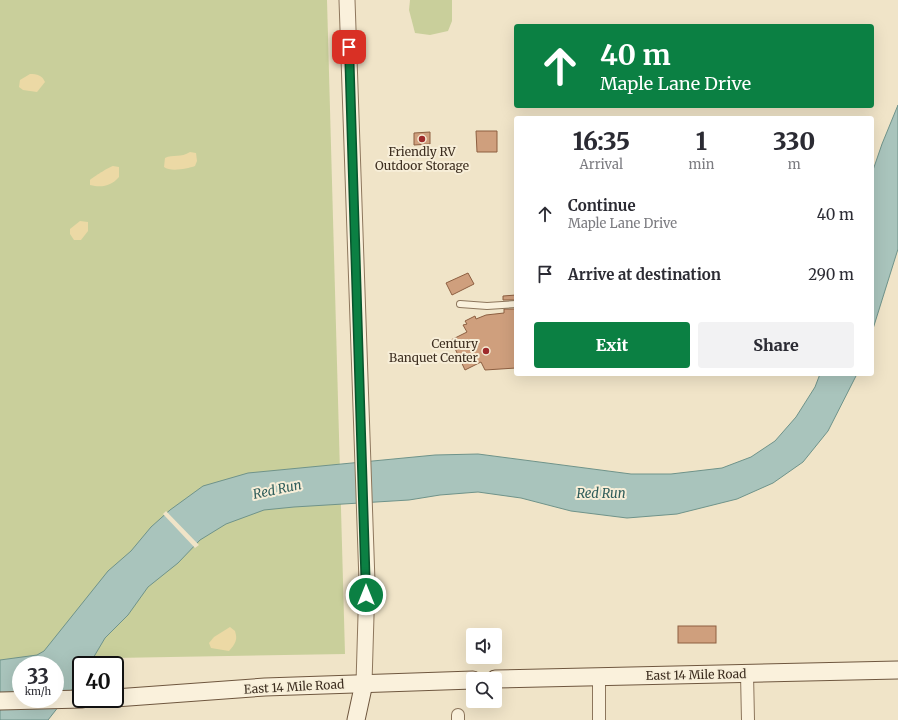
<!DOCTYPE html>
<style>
body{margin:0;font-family:Merriweather,serif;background:#f2f2f3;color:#2b2b33;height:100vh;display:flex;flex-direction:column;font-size:15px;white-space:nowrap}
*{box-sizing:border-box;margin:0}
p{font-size:13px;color:#7c7c81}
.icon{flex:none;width:22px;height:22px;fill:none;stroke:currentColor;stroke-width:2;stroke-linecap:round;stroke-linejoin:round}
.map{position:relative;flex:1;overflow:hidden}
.side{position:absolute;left:514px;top:116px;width:360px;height:260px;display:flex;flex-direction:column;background:#fff;border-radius:4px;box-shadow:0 4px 16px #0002}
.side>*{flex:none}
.top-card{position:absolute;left:514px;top:24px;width:360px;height:84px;border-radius:4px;box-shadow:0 4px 16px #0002;background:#0b8043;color:#fff;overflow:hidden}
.fabs{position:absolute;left:466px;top:628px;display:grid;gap:8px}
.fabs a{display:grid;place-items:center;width:36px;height:36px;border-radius:4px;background:#fff;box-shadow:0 4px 16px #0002;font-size:20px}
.speed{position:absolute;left:12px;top:656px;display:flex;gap:8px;font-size:20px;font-weight:700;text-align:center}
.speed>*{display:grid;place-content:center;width:52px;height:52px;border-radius:50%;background:#fff;box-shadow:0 4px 16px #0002;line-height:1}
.speed small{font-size:10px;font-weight:400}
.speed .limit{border:2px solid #111;border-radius:6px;background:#fff;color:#111}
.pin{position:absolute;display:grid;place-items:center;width:34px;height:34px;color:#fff;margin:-17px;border-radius:8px;box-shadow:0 2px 6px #0006}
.me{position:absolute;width:44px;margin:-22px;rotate:0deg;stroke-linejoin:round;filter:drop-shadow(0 0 3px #0008)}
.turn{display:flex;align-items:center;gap:14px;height:84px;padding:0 20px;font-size:18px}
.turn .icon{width:52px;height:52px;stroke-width:2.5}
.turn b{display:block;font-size:28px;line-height:34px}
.eta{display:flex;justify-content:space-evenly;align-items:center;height:68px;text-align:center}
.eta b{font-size:24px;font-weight:800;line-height:28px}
.button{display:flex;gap:8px;margin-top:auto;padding:8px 20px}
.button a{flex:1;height:46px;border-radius:4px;background:#0b8043;color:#fff;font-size:16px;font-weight:800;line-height:46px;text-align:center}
.button a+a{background:#f2f2f3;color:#2b2b33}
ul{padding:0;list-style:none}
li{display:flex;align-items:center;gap:12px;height:60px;padding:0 20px}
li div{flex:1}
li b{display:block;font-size:15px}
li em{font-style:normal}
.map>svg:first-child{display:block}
.green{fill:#c9cf9b}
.sand{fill:#ecd9a5}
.water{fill:#a9c4bc;stroke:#6f938a;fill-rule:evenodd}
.pier{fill:#f0e4c8}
.building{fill:#cf9f7d;stroke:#8d5f41}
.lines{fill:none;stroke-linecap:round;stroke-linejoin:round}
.service-casing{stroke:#8d765c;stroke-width:8}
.minor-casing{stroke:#8d765c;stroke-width:14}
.tertiary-casing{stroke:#8d765c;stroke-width:17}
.secondary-casing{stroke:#6f573f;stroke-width:19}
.service{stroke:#faf1dc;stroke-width:6}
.minor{stroke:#faf1dc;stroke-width:12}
.tertiary{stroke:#faf1dc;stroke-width:15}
.secondary{stroke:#faf1dc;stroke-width:17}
.route-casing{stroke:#07532c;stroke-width:10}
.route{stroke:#0b8043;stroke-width:7}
.poi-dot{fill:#9e2a2b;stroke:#f7eed8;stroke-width:1.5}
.labels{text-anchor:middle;stroke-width:4;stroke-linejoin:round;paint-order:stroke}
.poi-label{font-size:12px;fill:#3d2e20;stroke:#f7eed8}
.street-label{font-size:12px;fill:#3d2e20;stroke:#f7eed8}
.water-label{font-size:13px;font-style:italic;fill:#2f5d5a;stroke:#f7eed8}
</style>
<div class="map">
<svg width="898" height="720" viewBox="0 0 898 720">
<rect width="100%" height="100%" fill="#f0e4c8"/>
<!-- green -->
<g class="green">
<polygon points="0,0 327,0 345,654 0,660"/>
<polygon points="410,0 452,0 452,21 448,31 430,35 415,33 409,10"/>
</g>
<!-- sand -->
<g class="sand">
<path d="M30,74C37,74 42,75 45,82L37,92L23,90L19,87L20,80Z"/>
<path d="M190,152L196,153L197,161L195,166C187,169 170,172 164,167L165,158C173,154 181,158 190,152Z"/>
<path d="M113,166L119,167V177C111,186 102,188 90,185V180C93,177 109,167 113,166Z"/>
<polygon points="80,221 88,222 88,231 81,240 74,240 70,234 70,229"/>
<path d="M230,627L235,631C238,640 235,644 229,651L211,648L209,643L214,637Z"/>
</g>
<!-- water -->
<g class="water">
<polygon points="898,105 898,249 872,332 872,173 882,144"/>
<path d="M820,374H857L828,431L803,462L773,483L737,499L677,514L627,518L571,511L521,498L478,492L440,495L409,500L294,507L264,510L226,524L200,540L178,563L148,587L128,615L105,638L89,665H81V678L48,720H0V660L37,655L44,651L108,571L131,551L151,527L170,510L203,486L248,473L435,455L478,454L631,474H671L722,468L751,457L775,441L796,417L815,387ZM21,665H55V699H21Z"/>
</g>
<!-- pier -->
<polygon class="pier" points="166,511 199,545 195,548 163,514"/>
<!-- building -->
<g class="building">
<polygon points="476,131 497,131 497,152 477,152"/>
<polygon points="430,132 430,144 414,145 414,133"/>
<polygon points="468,273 474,284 452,295 446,283"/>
<polygon points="516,295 516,300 503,300 503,296"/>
<polygon points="504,309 516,309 516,368 485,370 481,362 465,370 451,340 467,332 463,325 467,324 465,321 475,316 476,319 486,315 504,313"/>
<rect x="678" y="626" width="38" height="17"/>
</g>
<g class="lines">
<!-- service casing -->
<g class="service-casing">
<polyline id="service" points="460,304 487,306 516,304"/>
</g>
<!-- minor casing -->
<g class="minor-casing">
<g id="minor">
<polyline points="747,674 748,720"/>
<polyline points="599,677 599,720"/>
<polyline points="458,720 458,715"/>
</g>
</g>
<!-- tertiary casing -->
<g class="tertiary-casing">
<polyline id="tertiary" points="347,0 367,582 364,683"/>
</g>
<!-- secondary casing -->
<g class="secondary-casing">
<g id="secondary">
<polyline points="495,679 898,670"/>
<polyline points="115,698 265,687 473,680"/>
<polyline points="0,701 82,699"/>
<polyline points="356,720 364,683"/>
</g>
</g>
<!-- service -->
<use href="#service" class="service"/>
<!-- minor -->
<use href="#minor" class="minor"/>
<!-- tertiary -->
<use href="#tertiary" class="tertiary"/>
<!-- secondary -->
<use href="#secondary" class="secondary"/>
</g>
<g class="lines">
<!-- route casing -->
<g class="route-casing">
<polyline id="route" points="349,47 366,595"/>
</g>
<!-- route -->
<use href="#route" class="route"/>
</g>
<!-- markers -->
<g class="poi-dot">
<circle cx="422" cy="139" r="4"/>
<circle cx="486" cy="351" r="4"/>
</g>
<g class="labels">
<!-- poi labels -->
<g class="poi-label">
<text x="422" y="156">Friendly RV<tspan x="422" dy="14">Outdoor Storage</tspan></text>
<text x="478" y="348" text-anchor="end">Century<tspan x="478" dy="14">Banquet Center</tspan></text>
</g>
<!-- street labels -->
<g class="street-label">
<text transform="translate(696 675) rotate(-1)" y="4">East 14 Mile Road</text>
<text transform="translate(294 687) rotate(-3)" y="4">East 14 Mile Road</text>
</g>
<!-- water labels -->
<g class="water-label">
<text transform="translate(277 489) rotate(-12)" y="5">Red Run</text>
<text x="601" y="498">Red Run</text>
</g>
</g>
</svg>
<div class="fabs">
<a><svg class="icon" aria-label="sound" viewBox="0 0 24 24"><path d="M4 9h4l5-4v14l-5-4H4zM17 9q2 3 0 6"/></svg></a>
<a><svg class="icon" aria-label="search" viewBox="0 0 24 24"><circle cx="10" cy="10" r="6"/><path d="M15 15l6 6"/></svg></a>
</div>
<div class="speed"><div>33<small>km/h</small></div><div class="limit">40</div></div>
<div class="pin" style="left:349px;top:47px;background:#d93025"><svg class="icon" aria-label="arrive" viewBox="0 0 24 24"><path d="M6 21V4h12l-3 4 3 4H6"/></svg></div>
<svg class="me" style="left:366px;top:595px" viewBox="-20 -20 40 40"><circle r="17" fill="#0b8043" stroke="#fff" stroke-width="3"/><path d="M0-11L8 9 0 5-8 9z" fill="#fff"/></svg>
<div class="top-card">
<div class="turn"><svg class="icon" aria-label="ahead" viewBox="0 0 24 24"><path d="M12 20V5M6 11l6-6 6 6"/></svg><div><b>40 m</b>Maple Lane Drive</div></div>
</div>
<section class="side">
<div class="eta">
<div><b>16:35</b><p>Arrival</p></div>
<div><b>1</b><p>min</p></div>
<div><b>330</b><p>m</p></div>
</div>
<ul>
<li><svg class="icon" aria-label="ahead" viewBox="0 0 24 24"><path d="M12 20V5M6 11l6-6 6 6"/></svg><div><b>Continue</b><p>Maple Lane Drive</p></div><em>40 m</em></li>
<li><svg class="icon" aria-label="arrive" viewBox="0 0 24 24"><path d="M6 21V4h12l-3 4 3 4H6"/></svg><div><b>Arrive at destination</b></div><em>290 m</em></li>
</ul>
<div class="button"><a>Exit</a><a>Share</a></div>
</section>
</div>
